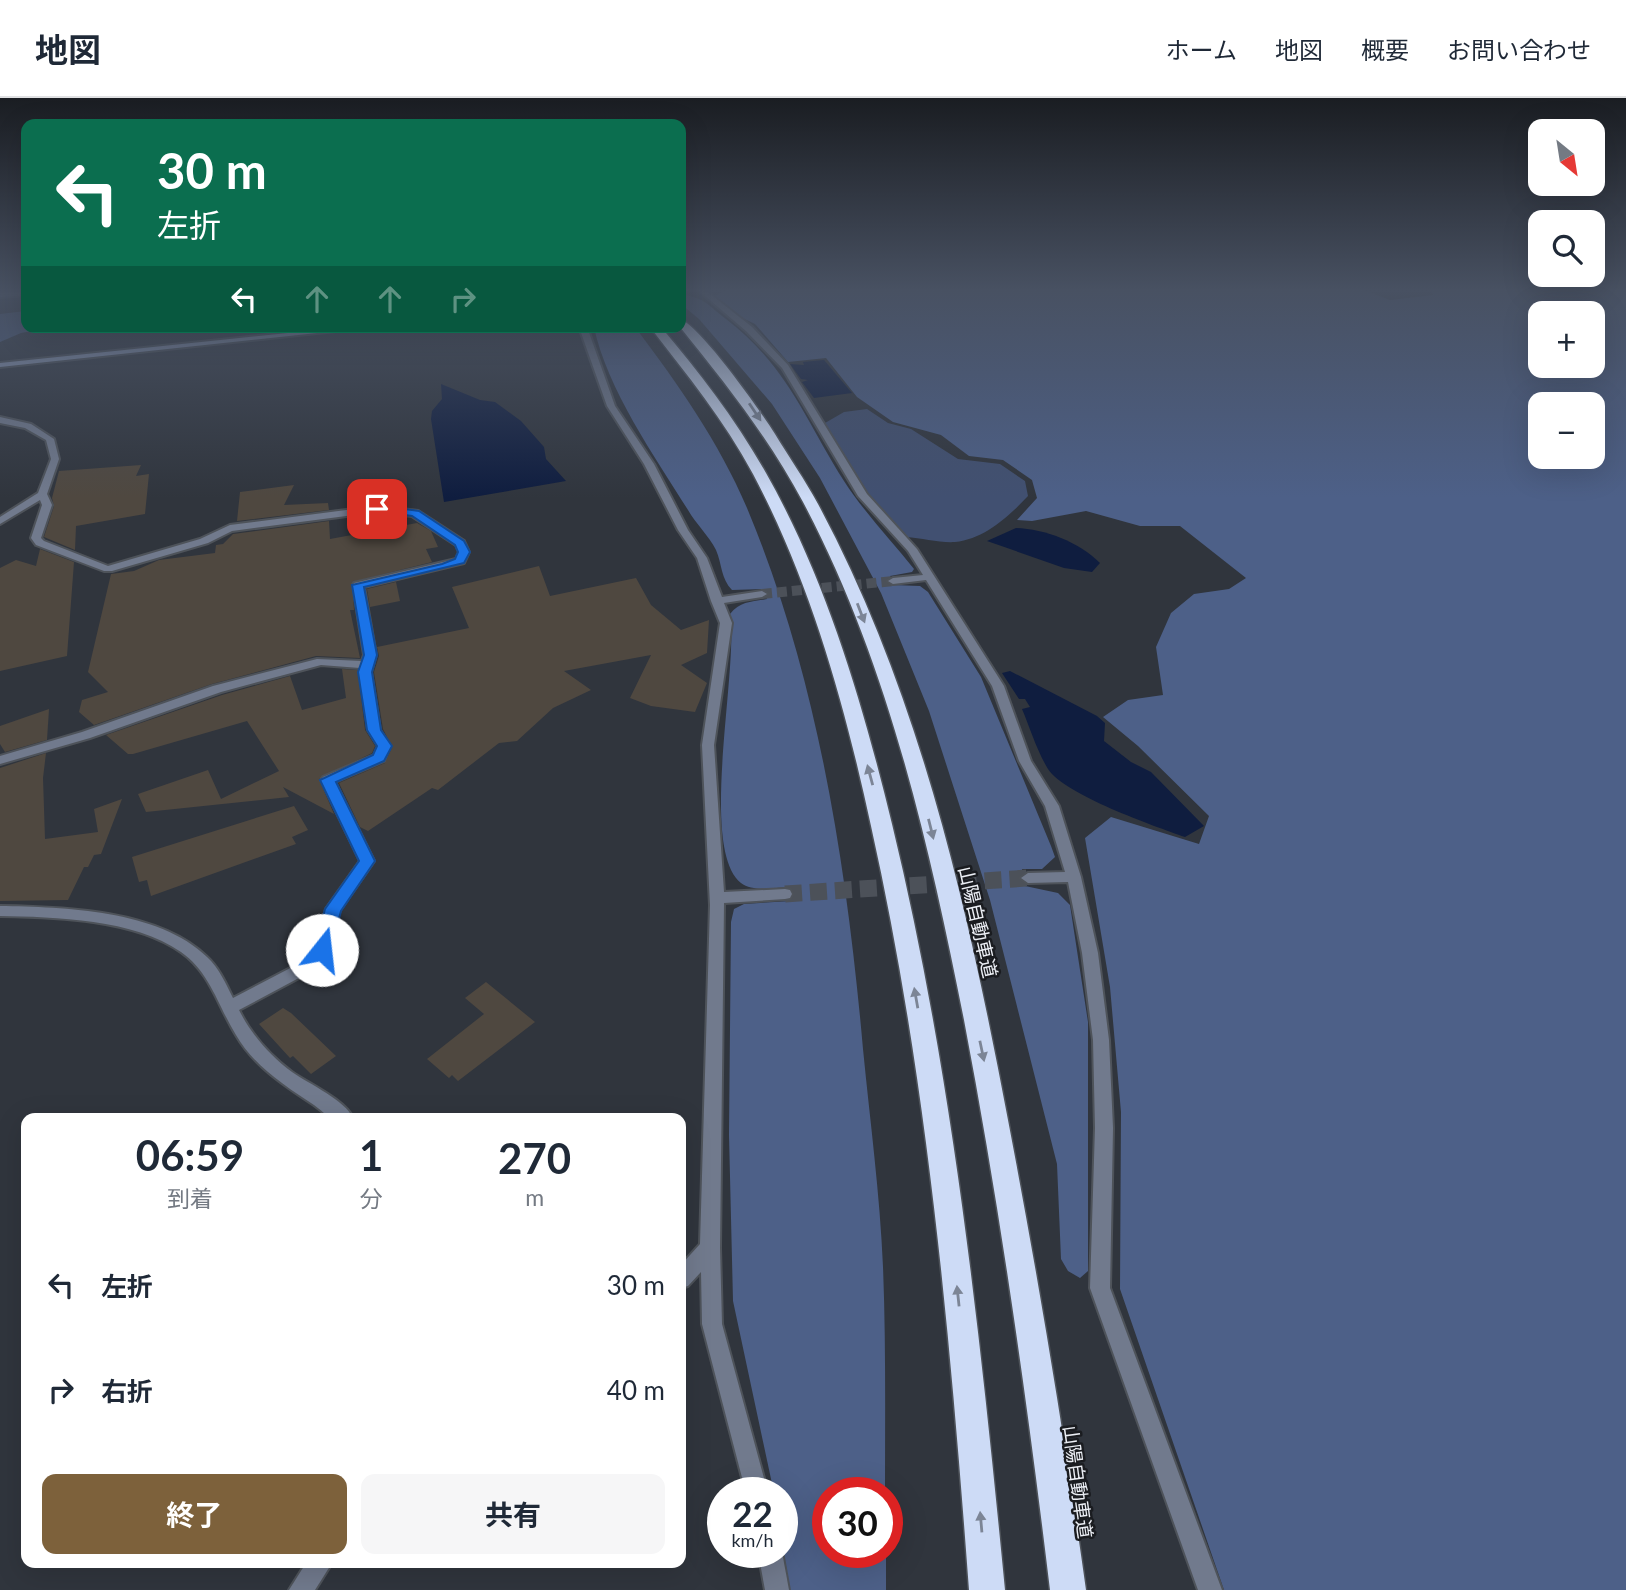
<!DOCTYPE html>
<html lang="ja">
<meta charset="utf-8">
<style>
body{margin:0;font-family:Lato,"Noto Sans JP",sans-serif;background:#f6f6f7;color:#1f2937;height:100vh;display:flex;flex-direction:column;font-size:26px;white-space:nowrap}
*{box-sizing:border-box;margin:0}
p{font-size:23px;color:#747a83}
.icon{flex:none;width:38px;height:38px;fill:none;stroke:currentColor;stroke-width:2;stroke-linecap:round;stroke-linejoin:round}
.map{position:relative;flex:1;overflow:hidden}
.sheet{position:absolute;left:21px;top:1015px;width:665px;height:455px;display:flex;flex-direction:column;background:#fff;border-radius:14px;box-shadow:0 7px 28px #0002}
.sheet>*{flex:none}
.banner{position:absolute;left:21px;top:21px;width:665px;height:214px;border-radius:14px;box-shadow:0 7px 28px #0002;background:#0b6e4f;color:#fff;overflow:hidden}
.needle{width:46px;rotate:150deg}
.controls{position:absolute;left:1528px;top:21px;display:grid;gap:14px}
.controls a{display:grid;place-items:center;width:77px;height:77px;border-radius:14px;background:#fff;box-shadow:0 7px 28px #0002;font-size:35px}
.speed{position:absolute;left:707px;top:1379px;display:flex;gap:14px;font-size:35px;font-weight:700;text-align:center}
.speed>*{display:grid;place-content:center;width:91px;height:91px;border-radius:50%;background:#fff;box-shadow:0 7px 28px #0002;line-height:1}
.speed small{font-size:18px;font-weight:400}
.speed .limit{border:10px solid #d22;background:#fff;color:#111}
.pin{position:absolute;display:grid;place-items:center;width:60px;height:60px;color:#fff;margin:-30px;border-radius:14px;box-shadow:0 4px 10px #0006}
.me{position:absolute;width:77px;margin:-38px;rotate:16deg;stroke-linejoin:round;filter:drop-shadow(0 0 5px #0008)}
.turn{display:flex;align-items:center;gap:24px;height:147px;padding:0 21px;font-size:32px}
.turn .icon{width:91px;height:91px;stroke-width:2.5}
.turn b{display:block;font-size:49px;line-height:60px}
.lanes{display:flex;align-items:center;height:66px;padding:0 21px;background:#0003;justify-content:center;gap:35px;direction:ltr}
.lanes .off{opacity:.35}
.eta{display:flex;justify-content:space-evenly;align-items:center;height:119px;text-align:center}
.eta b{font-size:42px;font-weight:700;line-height:49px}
.cta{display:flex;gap:14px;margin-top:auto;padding:14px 21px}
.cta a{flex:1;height:80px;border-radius:14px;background:#7d613b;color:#fff;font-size:28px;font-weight:700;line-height:80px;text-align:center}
.cta a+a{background:#f6f6f7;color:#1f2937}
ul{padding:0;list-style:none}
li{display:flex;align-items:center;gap:21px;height:105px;padding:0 21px}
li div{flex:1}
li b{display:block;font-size:26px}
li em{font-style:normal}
header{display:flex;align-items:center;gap:42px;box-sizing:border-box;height:98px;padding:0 35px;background:#fff;border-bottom:2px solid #e0e1e3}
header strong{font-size:33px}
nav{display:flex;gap:38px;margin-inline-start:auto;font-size:24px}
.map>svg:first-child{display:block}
.green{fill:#415071}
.forest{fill:#4d6088;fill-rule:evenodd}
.water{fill:#0f1d3f}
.building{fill:#4f4840}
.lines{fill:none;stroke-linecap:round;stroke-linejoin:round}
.street-tunnel-far1{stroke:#4c5159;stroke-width:10;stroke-dasharray:10 5;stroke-linecap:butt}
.street-tunnel{stroke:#4c5159;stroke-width:17;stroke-dasharray:17 8;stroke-linecap:butt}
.street-casing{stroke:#4e535a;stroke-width:4}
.secondary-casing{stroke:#4e535a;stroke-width:4}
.highway-casing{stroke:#4e535a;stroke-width:3}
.street{fill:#717a8d;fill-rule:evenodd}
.secondary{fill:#93a1bf;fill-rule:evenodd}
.highway{fill:#cddbf6;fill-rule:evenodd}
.oneway{fill:#7c8596}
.route{fill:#1a73e8;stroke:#114b97;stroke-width:2}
.labels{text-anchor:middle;stroke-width:5;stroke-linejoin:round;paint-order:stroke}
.street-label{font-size:19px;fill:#eceff5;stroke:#1a1c20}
</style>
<header>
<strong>地図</strong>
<nav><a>ホーム</a><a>地図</a><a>概要</a><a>お問い合わせ</a></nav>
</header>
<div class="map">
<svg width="1626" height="1492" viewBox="0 0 1626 1492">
<rect width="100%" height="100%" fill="#30353d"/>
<!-- green -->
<path class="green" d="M867,311L888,325L911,331L958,361L1000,366L1025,383L1028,398C1009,418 985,441 955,444C940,445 922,440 906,439L861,389L825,325L844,314Z"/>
<!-- forest -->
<g class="forest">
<path d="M729,191H1361L1390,202L1433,197L1429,191H1626V1492H1224L1120,1191L1121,1014L1110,889L1085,740L1111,719L1199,746L1209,718L1138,648L1103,619L1128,602L1163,597L1156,549L1171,515L1194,496L1229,491L1246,480L1180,428H1140L1086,413L1032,423L1017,422L1037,400L1032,382L1003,362L969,358L941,337L893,324L857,299L826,260L788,264L755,226L732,215L714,198ZM1540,215H1592V268H1540ZM1540,306H1592V359H1540Z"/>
<path d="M681,196C708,202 704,204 726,221C788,269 804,320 844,383C864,414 891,442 914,471L912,474L890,478L892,487L920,488L928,494L981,579L1051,748L1055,759L1042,771H1022L1025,788L1058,795L1070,807L1088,924V1173L1080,1180L1068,1173L1061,1161L1057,1066L990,802L929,613L881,495L820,380L772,306L699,221L681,206Z"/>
<polygon points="26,213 26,229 54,229 21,235 0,244 0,216"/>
<path d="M594,229H635C678,286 719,344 747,410C818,579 847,770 863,951C870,1023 880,1096 883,1169C886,1244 885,1320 885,1395H828V1454H886V1492H790L782,1446V1395H774L733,1203L729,1037L731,824L734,811L744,806L791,803L788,789C774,790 752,794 741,785C698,750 739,572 730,516C740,503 752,504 767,501L763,491L732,492C721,481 722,466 716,452C709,438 696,426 688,412C655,359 607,291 594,229Z"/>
</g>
<!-- water -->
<g class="water">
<polygon points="824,262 852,295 814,300 802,284 808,282 801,281 790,266 804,267 803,264"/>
<polygon points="441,286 480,302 495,304 521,323 544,349 546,361 566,383 444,404 431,321 432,313 442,301"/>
<path d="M1016,430C1045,431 1079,444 1100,465L1092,474L1064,470L987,443Z"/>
<path d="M1010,573L1097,618L1105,625L1104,643L1131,664L1151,674L1204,728L1185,739C1154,728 1065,697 1048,671C1037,653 1030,630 1022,611L1030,609L1025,601H1019L1002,575Z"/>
</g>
<!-- building -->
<g class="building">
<polygon points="141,367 136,378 149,376 145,416 76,428 75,452 44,439 54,408 52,400 59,373"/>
<polygon points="294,387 284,407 328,405 329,412 237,423 240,394"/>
<polygon points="329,423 330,441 417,425 431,433 438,449 426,451 432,464 352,484 354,512 350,512 360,560 316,558 212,586 94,627 79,614 82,602 108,594 88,574 111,476 134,473 159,462 215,455 216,447 223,446 233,436"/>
<polygon points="40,451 74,464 67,558 0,573 0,470 16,462 36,468"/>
<polygon points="539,468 550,498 636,480 651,507 681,532 709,522 707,555 681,567 707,585 695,614 651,608 630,600 651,557 564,573 591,592 553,610 517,643 499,645 438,692 432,690 368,733 360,729 339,685 385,665 392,649 383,631 374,574 379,558 377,549 469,530 452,489"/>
<polygon points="396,484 400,503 370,509 367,491"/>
<polygon points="342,571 358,572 365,632 375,648 372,655 319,681 334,716 283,689 289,699 146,714 138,696 208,672 221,701 279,673 247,623 133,656 128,656 106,637 222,597 290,578 302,612 346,600"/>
<polygon points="49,611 47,642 5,654 0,646 0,628"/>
<polygon points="46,655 43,680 45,741 98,734 94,711 122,701 101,756 94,757 88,769 84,769 68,802 0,803 0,670"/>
<polygon points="294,708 308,732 292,739 296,746 151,798 147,782 139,784 132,759"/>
<polygon points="486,884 535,924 458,983 452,977 449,980 427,961 484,916 465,900"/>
<polygon points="283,910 291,915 336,958 311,976 293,958 290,960 259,926"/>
</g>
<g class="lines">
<!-- street-tunnel-far1 -->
<polyline class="street-tunnel-far1" points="762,496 893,483"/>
<!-- street-tunnel -->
<polyline class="street-tunnel" points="785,796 1028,780"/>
<!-- street casing -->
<g class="street-casing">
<g id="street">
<polygon points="697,191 704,191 752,229 788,267 867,396 917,451 1004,588 1031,663 1059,708 1081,779 1098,855 1109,942 1113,1030 1110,1190 1222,1492 1198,1492 1090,1190 1095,1030 1093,942 1082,855 1068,784 1028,785 1021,780 1028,775 1065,774 1045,708 1019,663 992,588 926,482 893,486 888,483 893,480 923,477 908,453 858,398 782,270 746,233"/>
<polygon points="26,193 26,197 0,199 0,195"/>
<polygon points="579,229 587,229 615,308 654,366 688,432 707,460 722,499 762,493 767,496 762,499 724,505 732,525 714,647 724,794 785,791 790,792 792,796 790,800 785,801 724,805 720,1150 722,1226 768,1395 746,1395 702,1226 701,1174 688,1188 681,1190 681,1167 700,1146 710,807 702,647 720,525 711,503 697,460 678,432 644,366 607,308"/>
<path d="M0,319L31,326L54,341L59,361L47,396L52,407L41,440L44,443L108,468L200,441L230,427L377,408L418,413L464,443L469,454L464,465L364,489L376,557L371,574L380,632L390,648L384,663L335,684L374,763L340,812L327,856L310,874L239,912C251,936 270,958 292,974C309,986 345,1002 353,1020C347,1020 337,1022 332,1020C326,1018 320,1011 314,1007C285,988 254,968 236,937C218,908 210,874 181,854C134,821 55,819 0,818V808C64,809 159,812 207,859C219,870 226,886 233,900L298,866L315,849L326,811L360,763L321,682L323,679L374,657L378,648L368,632L360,570L321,567L221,594L90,640L0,666V658L82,634L213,588L317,561L362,563L364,557L353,487L354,485L456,461L459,454L456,447L412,418L377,414L232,433L208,445L112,473H104L36,447L31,440L42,407L40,402L0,426V419L38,395L51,361L46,342L25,330L0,325Z"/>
<polygon points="758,1454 782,1454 789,1492 765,1492"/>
<polygon points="306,1465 332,1465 315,1492 289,1492"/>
</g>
</g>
<!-- secondary casing -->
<g class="secondary-casing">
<g id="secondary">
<polygon points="681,191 694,191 681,195"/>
<polygon points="346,229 373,229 0,269 0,265"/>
</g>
</g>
<!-- highway casing -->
<g class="highway-casing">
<g id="highway">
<path d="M681,221C704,233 759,311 775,336C789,359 805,382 818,406C920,596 968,811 1008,1022C1038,1178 1064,1335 1086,1492H1050C1027,1301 1000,1110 964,922C929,746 888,564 803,404C769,340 725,285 680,229Z"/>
<path d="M650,229H661C700,275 736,322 766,375C827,483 863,607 892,726C953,977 980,1236 1005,1492H969C950,1236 927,978 871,728C845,608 811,485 753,376C724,322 687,277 650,229Z"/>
</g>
</g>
<!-- street -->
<use href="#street" class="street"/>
<!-- secondary -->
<use href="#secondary" class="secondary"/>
<!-- highway -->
<use href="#highway" class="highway"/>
</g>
<!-- one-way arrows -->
<defs><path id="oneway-solid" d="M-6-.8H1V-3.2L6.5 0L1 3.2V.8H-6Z" transform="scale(1.75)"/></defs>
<g class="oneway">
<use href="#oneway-solid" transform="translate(755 314) rotate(56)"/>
<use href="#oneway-solid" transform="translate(861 515) rotate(69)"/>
<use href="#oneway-solid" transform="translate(870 677) rotate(-105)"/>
<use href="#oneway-solid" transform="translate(931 731) rotate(76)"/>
<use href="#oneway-solid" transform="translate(916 900) rotate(-100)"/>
<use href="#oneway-solid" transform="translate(982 953) rotate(78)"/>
<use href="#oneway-solid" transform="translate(958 1198) rotate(-96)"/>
<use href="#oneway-solid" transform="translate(981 1424) rotate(-95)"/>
</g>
<!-- sky -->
<linearGradient id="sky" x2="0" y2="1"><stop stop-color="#1a1d22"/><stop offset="0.48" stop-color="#485162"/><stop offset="1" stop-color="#485162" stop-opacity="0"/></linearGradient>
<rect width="1626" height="400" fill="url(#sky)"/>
<!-- route -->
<polygon class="route" points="377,407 419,413 464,443 470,454 464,465 364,489 377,557 372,574 381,632 392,648 384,663 336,684 375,763 341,813 331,852 322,858 314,852 325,811 359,763 320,682 373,657 377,648 367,632 358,574 364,557 352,487 442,466 455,461 458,454 455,447 412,418 373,413 371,411"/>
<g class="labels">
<!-- street labels -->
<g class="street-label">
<text transform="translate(978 824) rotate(77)" y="7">山陽自動車道</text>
<text transform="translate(1078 1384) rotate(82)" y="7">山陽自動車道</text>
</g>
</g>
</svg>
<div class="controls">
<a><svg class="needle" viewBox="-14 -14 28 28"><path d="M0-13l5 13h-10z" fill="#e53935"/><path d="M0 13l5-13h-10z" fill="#747a83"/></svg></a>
<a><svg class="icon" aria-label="search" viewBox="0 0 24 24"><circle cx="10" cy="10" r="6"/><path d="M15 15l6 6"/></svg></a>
<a>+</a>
<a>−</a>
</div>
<div class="speed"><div>22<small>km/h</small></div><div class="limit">30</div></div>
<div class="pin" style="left:377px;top:411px;background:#d93025"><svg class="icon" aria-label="arrive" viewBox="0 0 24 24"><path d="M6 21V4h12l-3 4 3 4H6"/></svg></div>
<svg class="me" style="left:322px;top:852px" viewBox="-20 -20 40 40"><circle r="19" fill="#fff"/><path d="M0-13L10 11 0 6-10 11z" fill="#1a73e8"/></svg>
<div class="banner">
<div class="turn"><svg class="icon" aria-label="left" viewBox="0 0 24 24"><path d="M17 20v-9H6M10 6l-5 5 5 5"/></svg><div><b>30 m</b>左折</div></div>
<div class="lanes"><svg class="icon" aria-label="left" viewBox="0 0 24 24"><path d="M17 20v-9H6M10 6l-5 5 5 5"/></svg><svg class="icon off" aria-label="ahead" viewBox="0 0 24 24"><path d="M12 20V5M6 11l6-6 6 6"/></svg><svg class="icon off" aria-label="ahead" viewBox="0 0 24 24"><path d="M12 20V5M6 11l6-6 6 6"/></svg><svg class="icon off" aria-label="right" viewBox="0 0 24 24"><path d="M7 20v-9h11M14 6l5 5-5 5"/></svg></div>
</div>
<section class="sheet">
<div class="eta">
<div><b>06:59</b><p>到着</p></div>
<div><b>1</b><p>分</p></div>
<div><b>270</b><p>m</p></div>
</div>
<ul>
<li><svg class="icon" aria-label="left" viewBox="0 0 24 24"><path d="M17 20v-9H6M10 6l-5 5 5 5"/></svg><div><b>左折</b></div><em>30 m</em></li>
<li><svg class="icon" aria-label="right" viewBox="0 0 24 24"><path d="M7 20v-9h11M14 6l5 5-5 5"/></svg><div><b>右折</b></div><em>40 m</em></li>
</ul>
<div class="cta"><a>終了</a><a>共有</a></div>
</section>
</div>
